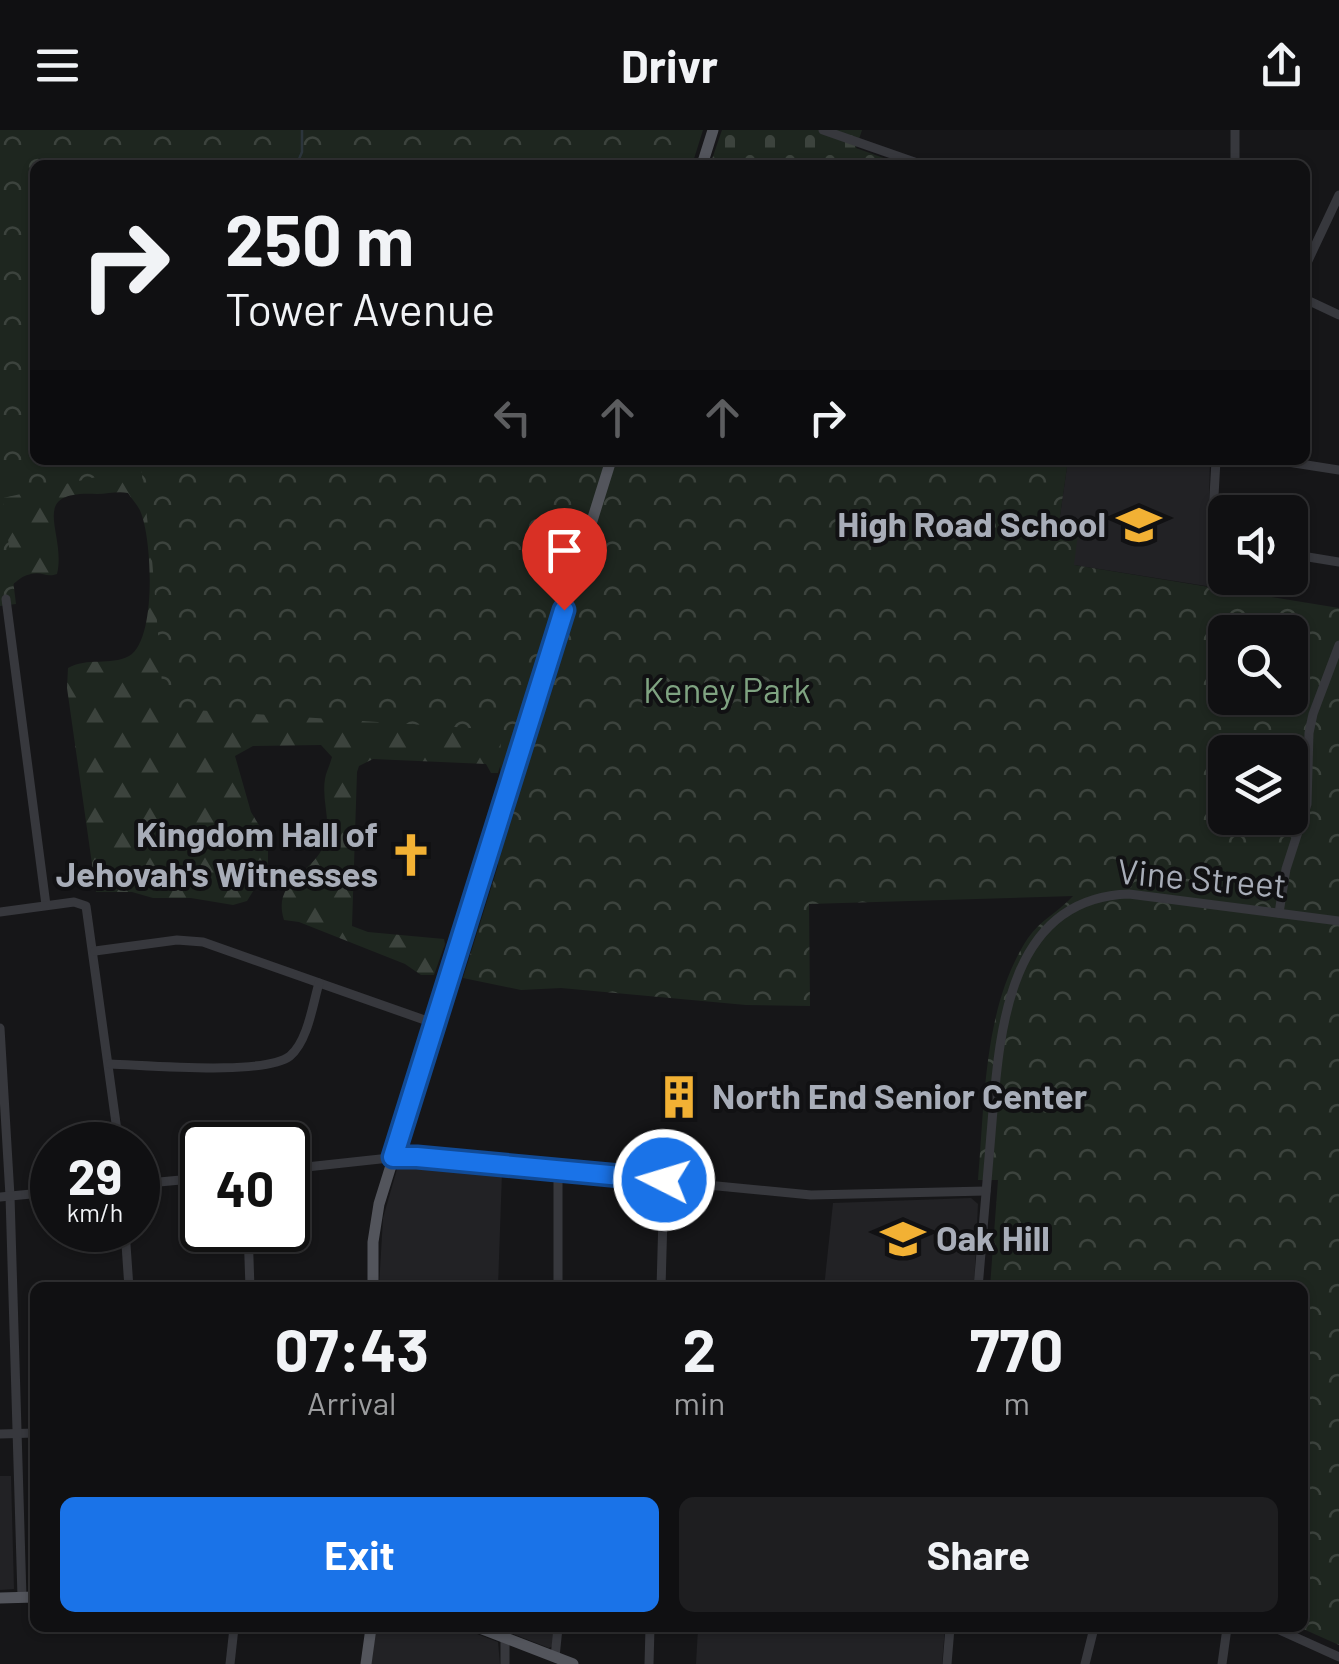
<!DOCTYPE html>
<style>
body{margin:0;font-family:Barlow,sans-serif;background:#1e1e20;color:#f1f3f6;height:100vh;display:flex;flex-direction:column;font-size:38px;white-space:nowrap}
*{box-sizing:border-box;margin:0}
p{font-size:32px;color:#9c9d9f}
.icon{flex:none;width:55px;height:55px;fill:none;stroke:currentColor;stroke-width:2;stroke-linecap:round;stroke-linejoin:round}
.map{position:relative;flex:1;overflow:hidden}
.sheet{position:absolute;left:30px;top:1152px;width:1278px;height:350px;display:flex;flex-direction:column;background:#101012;border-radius:15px;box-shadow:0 2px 8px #0004,0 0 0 2px #303032}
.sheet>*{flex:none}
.guide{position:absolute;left:30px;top:30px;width:1280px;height:305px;border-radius:15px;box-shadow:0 2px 8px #0004,0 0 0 2px #303032;background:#101012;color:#f1f3f6;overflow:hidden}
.tools{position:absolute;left:1208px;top:365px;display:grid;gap:20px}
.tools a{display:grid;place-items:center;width:100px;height:100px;border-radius:15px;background:#101012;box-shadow:0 2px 8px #0004,0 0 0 2px #303032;font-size:50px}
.speed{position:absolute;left:30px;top:992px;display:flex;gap:20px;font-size:50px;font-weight:700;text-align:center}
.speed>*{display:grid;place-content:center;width:130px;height:130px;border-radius:50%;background:#101012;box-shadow:0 2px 8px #0004,0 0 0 2px #303032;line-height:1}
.speed small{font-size:25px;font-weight:400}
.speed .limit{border:5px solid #111;border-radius:15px;background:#fff;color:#111}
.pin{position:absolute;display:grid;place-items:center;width:85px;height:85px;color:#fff;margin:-102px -42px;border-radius:50% 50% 50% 0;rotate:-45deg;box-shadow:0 0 10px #0007}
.pin .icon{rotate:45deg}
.me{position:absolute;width:110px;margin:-55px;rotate:275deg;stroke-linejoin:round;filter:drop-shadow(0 0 8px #0008)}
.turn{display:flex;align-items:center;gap:35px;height:210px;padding:0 30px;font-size:45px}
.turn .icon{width:130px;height:130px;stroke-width:2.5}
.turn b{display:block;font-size:70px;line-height:85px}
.lanes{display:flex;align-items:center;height:95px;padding:0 30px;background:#0003;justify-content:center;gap:50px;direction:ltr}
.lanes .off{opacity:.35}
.eta{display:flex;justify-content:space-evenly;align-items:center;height:170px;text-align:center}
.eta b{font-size:60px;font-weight:700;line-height:70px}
.action{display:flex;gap:20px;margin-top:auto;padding:20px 30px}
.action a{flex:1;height:115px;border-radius:15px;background:#1a73e8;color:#fff;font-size:40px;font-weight:700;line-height:115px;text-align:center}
.action a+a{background:#1e1e20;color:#f1f3f6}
header{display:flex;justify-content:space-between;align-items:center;height:130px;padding:0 30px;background:#101012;font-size:45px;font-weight:700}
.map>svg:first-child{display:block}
.built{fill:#222225}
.forest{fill:url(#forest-firs)}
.cemetery{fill:url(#cemetery-stones)}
.park{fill:url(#park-crowns);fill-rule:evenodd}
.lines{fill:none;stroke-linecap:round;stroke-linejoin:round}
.stream{stroke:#2c353c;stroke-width:2.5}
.minor{stroke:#37383d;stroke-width:9}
.major{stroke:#53555c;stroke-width:11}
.route-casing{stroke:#114b97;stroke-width:25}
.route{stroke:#1a73e8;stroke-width:18}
.labels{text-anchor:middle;stroke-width:8;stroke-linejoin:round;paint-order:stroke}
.poi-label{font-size:35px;font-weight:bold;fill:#a8adb8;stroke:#111113;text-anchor:end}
.park-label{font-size:35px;fill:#7fa381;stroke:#111113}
.street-label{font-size:35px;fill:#a8adb8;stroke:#111113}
</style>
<header><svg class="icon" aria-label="menu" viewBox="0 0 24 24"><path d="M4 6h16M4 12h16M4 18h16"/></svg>Drivr<svg class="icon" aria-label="share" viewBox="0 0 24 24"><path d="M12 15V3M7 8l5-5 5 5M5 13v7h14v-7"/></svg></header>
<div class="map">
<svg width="1339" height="1534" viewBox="0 0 1339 1534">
<defs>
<pattern id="forest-firs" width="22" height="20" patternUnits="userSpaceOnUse" patternTransform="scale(2.5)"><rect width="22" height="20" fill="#1e261f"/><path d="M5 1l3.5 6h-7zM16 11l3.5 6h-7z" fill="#3c433d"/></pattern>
<pattern id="cemetery-stones" width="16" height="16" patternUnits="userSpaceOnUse" patternTransform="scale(2.5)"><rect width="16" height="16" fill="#1e261f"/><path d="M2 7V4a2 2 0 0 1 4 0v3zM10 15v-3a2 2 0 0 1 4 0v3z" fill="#3c433d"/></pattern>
<pattern id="park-crowns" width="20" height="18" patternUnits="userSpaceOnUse" patternTransform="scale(2.5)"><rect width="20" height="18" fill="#1e261f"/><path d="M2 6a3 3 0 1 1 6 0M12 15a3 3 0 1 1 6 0" fill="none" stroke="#3c433d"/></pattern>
</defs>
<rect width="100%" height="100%" fill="#161618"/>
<!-- built -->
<g class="built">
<polygon points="1068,330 1210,330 1208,417 1225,420 1225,459 1074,435 1059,393"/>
<polygon points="407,1034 502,1043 498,1157 379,1157 383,1088 397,1039"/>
<polygon points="971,1068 978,1074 974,1157 824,1158 833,1073"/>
<polygon points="0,1346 11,1346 14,1459 0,1460"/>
<polygon points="376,1498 461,1498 498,1512 500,1534 371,1534"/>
<polygon points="498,1498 553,1498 553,1516 549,1518"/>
<polygon points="698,1498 945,1498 942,1534 696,1534"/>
</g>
<!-- forest -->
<path class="forest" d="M0,0L35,35V330H595L498,643H491L486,634L373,629L359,636L357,642L352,796L368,802L444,809L445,814L434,845H421L405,834L299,792L284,790C272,752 310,744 322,719C334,695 321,673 325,649C326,642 330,635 332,627L321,615L253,616L235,626L251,682L268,710V737L247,771L233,775L191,768H153L132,762H96L67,558L68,538C87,527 110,536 129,526C157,510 152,410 141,383C139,376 132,370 128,363C117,361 108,364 97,364C25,360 67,402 57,444C46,448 42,441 31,444C18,446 13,458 0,461Z"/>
<!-- cemetery -->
<polygon class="cemetery" points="722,0 862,0 856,18 903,35 710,35"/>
<!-- park -->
<path class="park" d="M0,0H703L692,35H35V330H1068L1059,393L1079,396L1074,435L1339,478V1515L1301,1498L1302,1158L990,1157L998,1050H978C985,972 983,876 1028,808C1040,790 1060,781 1073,766L809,774L810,876L746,875L561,858L521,860L463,848L498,736L501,600L164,578L152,429L141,337L3,368L16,474L0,476ZM1225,502H1290V568H1225ZM1225,622H1290V688H1225Z"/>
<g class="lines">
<!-- stream -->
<polyline class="stream" points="297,34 302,22 302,0"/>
<!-- minor -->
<g class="minor">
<polyline points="823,0 923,35"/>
<polyline points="1235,0 1235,35"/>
<polyline points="1305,137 1339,65"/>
<polyline points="1305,169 1339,185"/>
<polyline points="1216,330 1212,402 1217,412 1225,413"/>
<polyline points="1275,330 1339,340"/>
<polyline points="1290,424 1339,432"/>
<polyline points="6,469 46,775"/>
<polyline points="0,782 74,772 86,776 119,1015"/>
<polyline points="1279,783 1286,739 1307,674 1309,603 1313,584 1339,515"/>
<polyline points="95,821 177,810 203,812 436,894"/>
<polyline points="0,898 10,1066 22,1467"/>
<path d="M110,934C146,935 265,946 290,926C308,911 313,873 319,853"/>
<polyline points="288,1039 408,1026 811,1065 986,1061"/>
<polyline points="558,1041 558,1158"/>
<polyline points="138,1054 202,1048"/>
<polyline points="0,1067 52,1062"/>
<polyline points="125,1100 129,1158"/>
<polyline points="248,1100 250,1158"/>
<polyline points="661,1158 664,1050"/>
<path d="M978,1158C982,1106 987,1055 991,1004C999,910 1004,768 1129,764L1339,791"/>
<polyline points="0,1304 35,1303"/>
<polyline points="1275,1498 1339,1527"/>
<polyline points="555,1527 558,1498"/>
<polyline points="230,1534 234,1498"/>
<polyline points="505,1534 505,1507"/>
<polyline points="649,1534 650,1498"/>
<polyline points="947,1534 950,1498"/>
<polyline points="1085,1534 1094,1498"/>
<polyline points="1222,1534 1227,1498"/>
</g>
<!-- major -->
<g class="major">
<polyline points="702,35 713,0"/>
<polyline points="373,1158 373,1112 379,1074 611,330"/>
<polyline points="0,1468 35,1467"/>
<polyline points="480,1498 573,1534"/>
<polyline points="366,1534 371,1498"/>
</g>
</g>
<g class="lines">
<!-- route casing -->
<g class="route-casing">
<polyline id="route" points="564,480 393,1027 417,1027 664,1050"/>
</g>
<!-- route -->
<use href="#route" class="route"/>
</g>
<!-- icons -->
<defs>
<g id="school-bare" transform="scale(3.45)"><path d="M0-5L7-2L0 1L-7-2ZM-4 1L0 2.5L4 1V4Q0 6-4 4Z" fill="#f2b134" stroke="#111113" stroke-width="2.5" paint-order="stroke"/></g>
<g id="church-bare" transform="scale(3.45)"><path d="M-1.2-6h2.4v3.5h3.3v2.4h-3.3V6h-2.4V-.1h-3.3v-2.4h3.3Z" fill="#f2b134" stroke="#111113" stroke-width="2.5" paint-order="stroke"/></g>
<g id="building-bare" transform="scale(3.45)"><path d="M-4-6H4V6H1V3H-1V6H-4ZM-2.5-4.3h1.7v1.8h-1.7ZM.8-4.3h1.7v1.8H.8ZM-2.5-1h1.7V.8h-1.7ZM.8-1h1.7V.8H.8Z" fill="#f2b134" stroke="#111113" stroke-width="2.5" paint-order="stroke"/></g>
</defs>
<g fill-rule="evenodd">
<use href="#school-bare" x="1139" y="395"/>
<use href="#church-bare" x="411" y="725"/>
<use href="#building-bare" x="679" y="967"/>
<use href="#school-bare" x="903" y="1109"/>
</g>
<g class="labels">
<!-- poi labels -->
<g class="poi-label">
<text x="1106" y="407">High Road School</text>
<text x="378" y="717">Kingdom Hall of<tspan x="378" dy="40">Jehovah's Witnesses</tspan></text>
<text x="712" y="979" text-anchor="start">North End Senior Center</text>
<text x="936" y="1121" text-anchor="start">Oak Hill</text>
</g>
<!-- park labels -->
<g class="park-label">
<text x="727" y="573">Keney Park</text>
</g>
<!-- street labels -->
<g class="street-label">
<text transform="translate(1202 749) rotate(5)" y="12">Vine Street</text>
</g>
</g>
</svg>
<div class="tools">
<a><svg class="icon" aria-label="sound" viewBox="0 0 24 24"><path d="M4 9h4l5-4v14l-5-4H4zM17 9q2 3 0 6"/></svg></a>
<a><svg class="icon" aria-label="search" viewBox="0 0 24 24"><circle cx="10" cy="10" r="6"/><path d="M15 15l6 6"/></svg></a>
<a><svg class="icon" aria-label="layers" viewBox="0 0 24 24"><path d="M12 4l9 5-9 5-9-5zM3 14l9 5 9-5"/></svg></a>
</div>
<div class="speed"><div>29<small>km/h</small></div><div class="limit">40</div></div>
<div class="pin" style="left:564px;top:480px;background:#d93025"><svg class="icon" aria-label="arrive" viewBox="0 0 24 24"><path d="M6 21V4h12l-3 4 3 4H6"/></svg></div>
<svg class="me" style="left:664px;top:1050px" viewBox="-20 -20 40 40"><circle r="17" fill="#1a73e8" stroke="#fff" stroke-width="3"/><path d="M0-11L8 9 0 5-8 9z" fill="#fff"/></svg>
<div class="guide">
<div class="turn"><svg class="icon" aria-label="right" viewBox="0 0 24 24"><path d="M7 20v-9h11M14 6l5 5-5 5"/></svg><div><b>250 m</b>Tower Avenue</div></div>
<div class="lanes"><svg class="icon off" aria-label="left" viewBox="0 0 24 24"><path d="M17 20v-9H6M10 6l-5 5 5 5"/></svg><svg class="icon off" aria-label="ahead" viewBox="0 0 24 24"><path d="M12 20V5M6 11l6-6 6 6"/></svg><svg class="icon off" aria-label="ahead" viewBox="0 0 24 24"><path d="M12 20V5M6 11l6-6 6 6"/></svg><svg class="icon" aria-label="right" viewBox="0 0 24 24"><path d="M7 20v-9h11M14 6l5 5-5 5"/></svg></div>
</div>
<section class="sheet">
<div class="eta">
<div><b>07:43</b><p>Arrival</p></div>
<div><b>2</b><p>min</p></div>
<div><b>770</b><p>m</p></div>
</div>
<div class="action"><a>Exit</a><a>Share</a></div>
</section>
</div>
